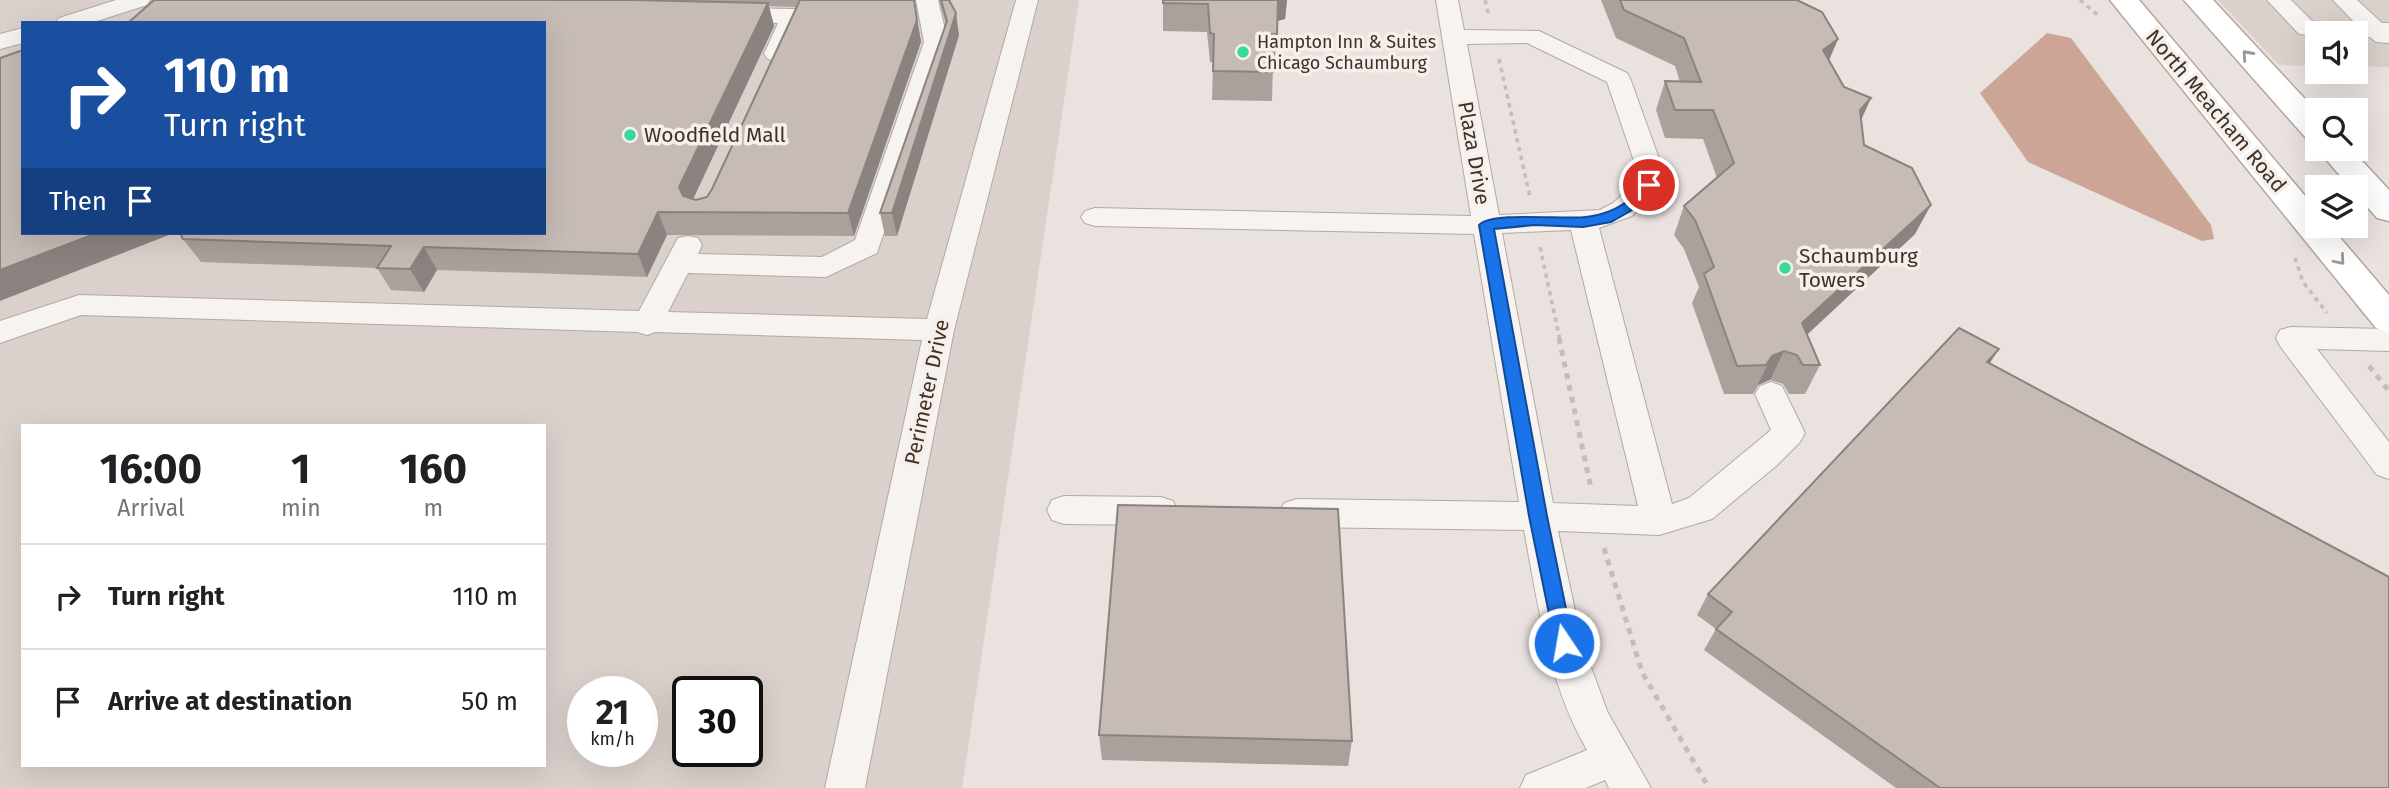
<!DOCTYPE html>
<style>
body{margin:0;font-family:"Fira Sans",sans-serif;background:#f2f2f2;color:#202124;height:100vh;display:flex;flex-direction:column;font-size:26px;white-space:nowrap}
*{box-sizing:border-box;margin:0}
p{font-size:23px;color:#757577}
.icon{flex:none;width:38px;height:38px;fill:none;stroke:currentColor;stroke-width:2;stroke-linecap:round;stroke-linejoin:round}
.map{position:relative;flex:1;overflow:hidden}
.side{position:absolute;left:21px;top:424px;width:525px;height:343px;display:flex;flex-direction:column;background:#fff;border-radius:0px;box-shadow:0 7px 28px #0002}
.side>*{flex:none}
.hud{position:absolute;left:21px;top:21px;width:525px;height:214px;border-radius:0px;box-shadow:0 7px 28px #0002;background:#1a4fa0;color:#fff;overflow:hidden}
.tools{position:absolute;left:2305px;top:21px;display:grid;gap:14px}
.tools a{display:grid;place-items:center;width:63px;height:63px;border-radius:0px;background:#fff;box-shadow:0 7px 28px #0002;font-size:35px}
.speed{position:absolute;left:567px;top:676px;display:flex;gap:14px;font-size:35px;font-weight:700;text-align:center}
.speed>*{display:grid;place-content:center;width:91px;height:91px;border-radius:50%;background:#fff;box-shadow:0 7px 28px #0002;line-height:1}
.speed small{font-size:18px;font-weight:400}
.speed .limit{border:4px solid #111;border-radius:10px;background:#fff;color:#111}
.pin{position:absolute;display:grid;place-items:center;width:60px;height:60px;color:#fff;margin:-30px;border:4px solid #fff;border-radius:50%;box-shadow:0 2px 7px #0007}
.me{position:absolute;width:77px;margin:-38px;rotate:348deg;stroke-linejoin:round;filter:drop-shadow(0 0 5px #0008)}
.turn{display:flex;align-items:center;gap:24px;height:147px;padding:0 28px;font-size:32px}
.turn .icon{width:91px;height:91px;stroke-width:2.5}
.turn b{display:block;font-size:49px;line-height:60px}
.then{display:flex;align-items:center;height:66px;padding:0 28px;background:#0003;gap:14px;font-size:26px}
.eta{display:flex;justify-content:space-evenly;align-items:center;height:119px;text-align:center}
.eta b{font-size:42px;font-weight:700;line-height:49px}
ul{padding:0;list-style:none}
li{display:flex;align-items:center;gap:21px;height:105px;padding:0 28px;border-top:2px solid #e0e0e0}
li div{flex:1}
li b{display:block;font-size:26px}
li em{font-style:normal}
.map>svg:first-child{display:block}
.built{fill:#dbd1cc;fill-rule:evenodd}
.water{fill:#cca596}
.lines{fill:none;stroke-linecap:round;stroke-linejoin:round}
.minor-casing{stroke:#b3a9a3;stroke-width:2}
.major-casing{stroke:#b5a69c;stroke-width:3}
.path-far1{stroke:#c4bdb8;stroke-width:3.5;stroke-dasharray:4.5 4.5;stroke-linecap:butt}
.path{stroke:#c4bdb8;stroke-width:5;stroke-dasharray:6 6;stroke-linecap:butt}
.minor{fill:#f7f3f1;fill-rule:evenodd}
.major{fill:#fff;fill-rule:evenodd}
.wall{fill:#aaa19c;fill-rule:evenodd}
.shaded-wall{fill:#8b837f}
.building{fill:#c6bbb5;stroke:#8b837f;stroke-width:2}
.oneway{stroke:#a09892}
.route{fill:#1a73e8;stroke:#114b97;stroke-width:2}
.poi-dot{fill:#39d89c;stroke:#f6f0ed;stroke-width:2.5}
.labels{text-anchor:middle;stroke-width:7;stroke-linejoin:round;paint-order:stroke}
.far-poi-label{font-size:18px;fill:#413126;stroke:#f6f0ed;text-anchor:start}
.street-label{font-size:21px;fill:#413126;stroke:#f6f0ed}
.poi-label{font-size:21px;fill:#413126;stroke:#f6f0ed;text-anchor:start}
</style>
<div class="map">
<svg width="2389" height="788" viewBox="0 0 2389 788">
<rect width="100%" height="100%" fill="#e9e2de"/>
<!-- built -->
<g class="built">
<path d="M0,0H1079L962,788H0ZM23,23H544V233H23ZM23,425H544V765H23ZM583,691H642V751H583ZM688,691H747V751H688Z"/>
<polygon points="2218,0 2389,0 2389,67 2356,66 2356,33 2317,33 2317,66 2279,65"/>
</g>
<!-- water -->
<polygon class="water" points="2047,33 2071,38 2211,225 2214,239 2202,241 2028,162 1980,93"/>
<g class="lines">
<!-- minor casing -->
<g class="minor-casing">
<g id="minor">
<polygon points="116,0 150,0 147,5 91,23 55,23 59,18"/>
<polygon points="916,0 938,0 948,42 877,253 826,277 688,273 668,312 927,319 1016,0 1038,0 954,330 865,788 825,788 922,340 655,332 647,335 637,332 81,315 0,343 0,321 79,295 639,311 678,238 688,236 698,238 702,245 698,254 822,257 855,240 924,42"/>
<path d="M1436,0H1458L1464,30L1539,31L1627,73L1630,78L1661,164L1662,185L1632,216L1599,228L1672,504L1689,498L1771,430L1755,394L1760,386L1771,382L1782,386L1805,433L1800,442L1776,466L1712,519L1659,535L1558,531L1582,643L1608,713L1651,788H1609L1605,780L1586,788H1520L1526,775L1587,750C1548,683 1538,604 1524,530L1296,527L1284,523L1279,513L1284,503L1296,499L1519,502L1474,234L1095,226L1085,223L1081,217L1085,211L1095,208L1471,216ZM1527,43L1607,82L1635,164V183L1613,203L1600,210L1499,215L1467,44ZM1571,230L1638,506L1553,503L1502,233Z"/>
<polygon points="2267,0 2291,0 2313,22 2355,23 2333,0 2357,0 2382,23 2389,23 2389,43 2376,42 2370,37 2356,37 2356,33 2317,33 2317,36 2299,34"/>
<polygon points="729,8 793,9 801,11 805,16 788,54 784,59 776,61 768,59 764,54 778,23 721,20 717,15 721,10"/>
<polygon points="23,28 23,43 0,49 0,34"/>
<polygon points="2291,327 2389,329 2389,351 2317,349 2389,442 2389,479 2377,475 2280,346 2276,338 2280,330"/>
<polygon points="1064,496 1161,497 1173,501 1178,511 1173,521 1161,525 1064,524 1052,520 1047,510 1052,500"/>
</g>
</g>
<!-- major casing -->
<g class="major-casing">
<g id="major">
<polygon points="2110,0 2139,0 2317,210 2317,226 2330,226 2389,295 2389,332 2376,328"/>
<polygon points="2184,0 2213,0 2317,112 2317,141 2306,138"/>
<polygon points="2317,149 2351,149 2389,190 2389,221 2377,218 2356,194 2356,187 2350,187"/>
</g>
</g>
<!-- path-far1 -->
<g class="path-far1">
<polyline points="1485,0 1489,16"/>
<polyline points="2080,0 2100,17"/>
<polyline points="1499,59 1530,197"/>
<polyline points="1540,247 1560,340"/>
<polyline points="2295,258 2303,282 2327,313"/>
</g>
<!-- path -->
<g class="path">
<polyline points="1559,338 1591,488"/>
<polyline points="2369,366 2389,391"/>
<polyline points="1604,548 1642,672 1709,788"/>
</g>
<!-- minor -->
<use href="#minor" class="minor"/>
<!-- major -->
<use href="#major" class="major"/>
</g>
<!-- wall -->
<g class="wall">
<path d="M154,0H914L921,42L854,236L667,235L647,277L437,270L424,292L391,290L377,268L201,262L183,239ZM769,6L796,7L712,189L707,197L696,200L693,199L774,26Z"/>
<polygon points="939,0 949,0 959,35 897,236 885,236 880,213 946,25"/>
<polygon points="1163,0 1287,0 1285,19 1277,21 1275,62 1273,63 1272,101 1212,100 1213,62 1210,62 1207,32 1163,31"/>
<polygon points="1601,0 1797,0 1838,39 1829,60 1861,120 1864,145 1915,234 1807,335 1820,365 1805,394 1789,394 1783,384 1770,380 1758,385 1753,394 1724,394 1692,303 1699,287 1684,249 1674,235 1684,206 1717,178 1703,139 1665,138 1656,110 1665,81 1680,82 1675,66 1616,38"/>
<polygon points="1990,363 2389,788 1896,788 1704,650 1716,629 1697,615 1708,594"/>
<polygon points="1099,735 1352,741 1348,766 1102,760"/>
</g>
<!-- shaded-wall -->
<g class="shaded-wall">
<polygon points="914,0 921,42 854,236 848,213"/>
<polygon points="1278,0 1287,0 1285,19 1277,21"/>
<polygon points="768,3 774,26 688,210 679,187"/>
<polygon points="956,13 959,35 897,236 892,213"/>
<polygon points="1838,39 1826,67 1823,50"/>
<polygon points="1871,98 1858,127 1860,110"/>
<polygon points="1931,205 1915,234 1788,352 1802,323"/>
<polygon points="658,212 667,235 647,277 638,254"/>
<polygon points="97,233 174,233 0,301 0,270"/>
<polygon points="424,247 437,270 424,292 410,269"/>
<polygon points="1999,349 1984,372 1987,362"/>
<polygon points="1784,351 1770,380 1758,385 1753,394 1772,356"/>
</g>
<!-- building -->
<g class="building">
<polygon points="154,0 634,0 768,3 679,187 683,196 696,200 707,197 712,189 800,0 914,0 917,20 848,213 658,212 638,254 424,247 410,269 377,268 391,246 183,239 180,233 544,233 544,23 128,23"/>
<polygon points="941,0 949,0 956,13 892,213 880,213 947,21"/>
<polygon points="1163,0 1278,0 1277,34 1272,34 1273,72 1213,71 1214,34 1210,33 1208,4 1163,3"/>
<polygon points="1620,0 1797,0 1822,12 1838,39 1823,50 1844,87 1871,98 1860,110 1864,145 1912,168 1931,205 1802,323 1820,365 1803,365 1797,355 1784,351 1772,356 1766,365 1737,366 1704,274 1714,267 1695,220 1684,206 1734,163 1713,110 1675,110 1665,81 1701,82 1684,38 1624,10"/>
<polygon points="23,50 23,233 97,233 0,270 0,58"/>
<polygon points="1959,328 1999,349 1987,362 2389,577 2389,788 1940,788 1716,629 1732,612 1708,594"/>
<polygon points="1118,505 1338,509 1352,741 1099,735"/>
</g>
<!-- one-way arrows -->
<defs><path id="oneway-chevron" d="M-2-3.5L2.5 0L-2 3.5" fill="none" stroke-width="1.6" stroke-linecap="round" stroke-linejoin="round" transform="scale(1.75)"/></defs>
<g class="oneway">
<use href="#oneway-chevron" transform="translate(2247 55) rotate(-132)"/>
<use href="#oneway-chevron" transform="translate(2340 260) rotate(50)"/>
</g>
<!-- route -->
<path class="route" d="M1649,181L1656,185L1654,188L1639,206L1611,222L1583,227L1535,225L1494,229L1547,516L1573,643L1571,649L1564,651L1557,649L1555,643L1529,516L1479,225C1493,211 1564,220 1586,217C1602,215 1617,210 1630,199C1637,193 1640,184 1649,181Z"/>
<!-- markers -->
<g class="poi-dot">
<circle cx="1243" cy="52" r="7"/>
<circle cx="630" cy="135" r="7"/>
<circle cx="1785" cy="268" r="7"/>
</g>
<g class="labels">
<!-- far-poi labels -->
<g class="far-poi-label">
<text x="1257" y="48">Hampton Inn &amp; Suites<tspan x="1257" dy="21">Chicago Schaumburg</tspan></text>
</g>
<!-- street labels -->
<g class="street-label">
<text transform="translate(2216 111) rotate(50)" y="7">North Meacham Road</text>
<text transform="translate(1474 153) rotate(80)" y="7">Plaza Drive</text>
<text transform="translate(927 392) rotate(-78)" y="7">Perimeter Drive</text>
</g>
<!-- poi labels -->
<g class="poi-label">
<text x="644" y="142">Woodfield Mall</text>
<text x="1799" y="263">Schaumburg<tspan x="1799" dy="24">Towers</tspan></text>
</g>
</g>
</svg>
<div class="tools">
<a><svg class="icon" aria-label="sound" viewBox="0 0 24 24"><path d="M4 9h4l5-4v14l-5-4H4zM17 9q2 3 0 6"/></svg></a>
<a><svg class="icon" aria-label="search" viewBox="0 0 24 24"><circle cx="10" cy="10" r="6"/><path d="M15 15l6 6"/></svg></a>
<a><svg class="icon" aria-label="layers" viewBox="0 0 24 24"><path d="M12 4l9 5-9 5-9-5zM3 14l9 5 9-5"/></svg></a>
</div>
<div class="speed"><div>21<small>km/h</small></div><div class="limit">30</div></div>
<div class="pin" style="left:1649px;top:185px;background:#d93025"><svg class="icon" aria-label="arrive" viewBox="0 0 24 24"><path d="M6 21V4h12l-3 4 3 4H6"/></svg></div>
<svg class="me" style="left:1564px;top:643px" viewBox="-20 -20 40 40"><circle r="17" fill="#1a73e8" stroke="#fff" stroke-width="3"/><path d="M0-11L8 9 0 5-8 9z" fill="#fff"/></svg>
<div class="hud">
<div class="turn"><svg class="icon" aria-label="right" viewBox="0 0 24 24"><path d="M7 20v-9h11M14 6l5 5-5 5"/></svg><div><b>110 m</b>Turn right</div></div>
<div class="then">Then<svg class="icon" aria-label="arrive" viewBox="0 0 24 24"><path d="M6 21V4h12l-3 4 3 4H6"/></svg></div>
</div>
<section class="side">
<div class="eta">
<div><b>16:00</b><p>Arrival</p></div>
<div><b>1</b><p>min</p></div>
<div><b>160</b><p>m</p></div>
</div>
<ul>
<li><svg class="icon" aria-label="right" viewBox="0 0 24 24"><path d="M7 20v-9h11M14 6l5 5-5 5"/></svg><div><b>Turn right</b></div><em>110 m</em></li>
<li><svg class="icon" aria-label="arrive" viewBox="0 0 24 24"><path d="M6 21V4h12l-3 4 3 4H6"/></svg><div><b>Arrive at destination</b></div><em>50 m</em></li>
</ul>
</section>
</div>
